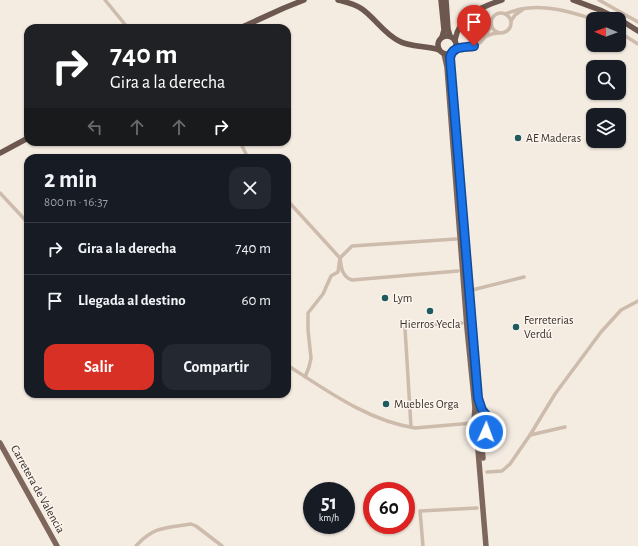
<!DOCTYPE html>
<html lang="es">
<meta charset="utf-8">
<style>
body{margin:0;font-family:"Alegreya Sans",sans-serif;background:#242831;color:#f1f3f6;height:100vh;display:flex;flex-direction:column;font-size:15px;white-space:nowrap}
*{box-sizing:border-box;margin:0}
p{font-size:13px;color:#9ea1a6}
.icon{flex:none;width:22px;height:22px;fill:none;stroke:currentColor;stroke-width:2;stroke-linecap:round;stroke-linejoin:round}
.map{position:relative;flex:1;overflow:hidden}
.details{position:absolute;left:24px;top:154px;width:267px;height:244px;display:flex;flex-direction:column;background:#171b24;border-radius:12px;box-shadow:0 1px 3px #0004}
.details>*{flex:none}
.hud{position:absolute;left:24px;top:24px;width:267px;height:122px;border-radius:12px;box-shadow:0 1px 3px #0004;background:#202124;color:#fff;overflow:hidden}
.needle{width:26px;rotate:271deg}
.tools{position:absolute;left:586px;top:12px;display:grid;gap:8px}
.tools a{display:grid;place-items:center;width:40px;height:40px;border-radius:8px;background:#171b24;box-shadow:0 1px 3px #0004;font-size:20px}
.speed{position:absolute;left:303px;top:482px;display:flex;gap:8px;font-size:20px;font-weight:700;text-align:center}
.speed>*{display:grid;place-content:center;width:52px;height:52px;border-radius:50%;background:#171b24;box-shadow:0 1px 3px #0004;line-height:1}
.speed small{font-size:10px;font-weight:400}
.speed .limit{border:6px solid #d22;background:#fff;color:#111}
.pin{position:absolute;display:grid;place-items:center;width:34px;height:34px;color:#fff;margin:-41px -17px;border-radius:50% 50% 50% 0;rotate:-45deg;box-shadow:0 0 4px #0007}
.pin .icon{rotate:45deg}
.me{position:absolute;width:44px;margin:-22px;rotate:2deg;stroke-linejoin:round;filter:drop-shadow(0 0 3px #0008)}
.turn{display:flex;align-items:center;gap:14px;height:84px;padding:0 20px;font-size:18px}
.turn .icon{width:52px;height:52px;stroke-width:2.5}
.turn b{display:block;font-size:28px;line-height:34px}
.lanes{display:flex;align-items:center;height:38px;padding:0 20px;background:#0003;justify-content:center;gap:20px;direction:ltr}
.lanes .off{opacity:.35}
.round{display:grid;place-items:center;flex:none;width:42px;height:42px;border-radius:12px;background:#242831}
.summary{display:flex;align-items:center;justify-content:space-between;height:68px;padding:0 20px}
h1{font-size:24px;font-weight:600;line-height:30px}
.button{display:flex;gap:8px;margin-top:auto;padding:8px 20px}
.button a{flex:1;height:46px;border-radius:12px;background:#d93025;color:#fff;font-size:16px;font-weight:600;line-height:46px;text-align:center}
.button a+a{background:#242831;color:#f1f3f6}
ul{padding:0;list-style:none}
li{display:flex;align-items:center;gap:12px;height:52px;padding:0 20px;border-top:1px solid #363941}
li div{flex:1}
li b{display:block;font-size:15px}
li em{font-style:normal}
.map>svg:first-child{display:block}
.lines{fill:none;stroke-linecap:round;stroke-linejoin:round}
.minor{stroke:#cdbbac;stroke-width:3.5}
.primary{stroke:#7d675c;stroke-width:5.5}
.trunk{stroke:#6c584f;stroke-width:5.5}
.route-casing{stroke:#114b97;stroke-width:10}
.route{stroke:#1a73e8;stroke-width:7}
.poi-dot{fill:#1f5a5e;stroke:#fbf5ee;stroke-width:1.5}
.labels{text-anchor:middle;stroke-width:3;stroke-linejoin:round;paint-order:stroke}
.poi-label{font-size:12px;fill:#3b302b;stroke:#fbf5ee;text-anchor:start}
.street-label{font-size:12px;fill:#3b302b;stroke:#fbf5ee}
</style>
<div class="map">
<svg width="638" height="546" viewBox="0 0 638 546">
<rect width="100%" height="100%" fill="#f4ebe1"/>
<g class="lines">
<!-- minor -->
<g class="minor">
<polyline points="105,0 128,28"/>
<polyline points="599,0 638,22"/>
<circle cx="501" cy="23" r="10"/>
<path d="M505,14C511,12 516,10 521,9C545,4 570,12 593,19"/>
<polyline points="511,21 515,15 522,10"/>
<polyline points="619,32 638,44"/>
<polyline points="485,37 492,34 498,33"/>
<path d="M455,49C461,47 466,48 472,47C481,45 488,34 491,25"/>
<polyline points="240,142 248,158"/>
<polyline points="0,193 28,223"/>
<polyline points="287,200 340,258 338,272 331,276 323,294 308,313 308,330 311,358 309,367 305,377"/>
<path d="M456,239L352,246L340,258C341,267 342,277 352,280L458,271"/>
<polyline points="472,290 524,277"/>
<path d="M287,365C326,390 368,421 415,428L473,423"/>
<polyline points="411,427 405,328 406,326 462,323"/>
<polyline points="530,435 565,427"/>
<polyline points="487,472 502,471 510,464 530,435 555,394 601,332 621,310 638,301"/>
<path d="M136,546C154,526 166,528 191,524L196,526L222,546"/>
<polyline points="423,546 420,511 477,508"/>
</g>
<!-- primary -->
<g class="primary">
<polyline points="452,53 450,58 478,398 482,410 485,415"/>
<polyline points="444,54 447,67 467,328 475,408 474,420"/>
<circle cx="482" cy="424" r="9"/>
<polyline points="474,428 478,450 486,546"/>
<polyline points="0,443 57,546"/>
<polyline points="483,458 481,440 484,433"/>
</g>
<!-- trunk -->
<g class="trunk">
<path d="M338,0C346,2 355,4 362,9C375,18 384,34 399,41C412,48 426,45 439,50"/>
<polyline points="441,0 444,30 442,37"/>
<polyline points="446,0 448,29 450,36"/>
<polyline points="573,0 600,10 618,19"/>
<polyline points="619,19 638,31"/>
<polyline points="240,28 284,8 304,0"/>
<circle cx="447" cy="45" r="9"/>
<path d="M455,40C459,16 481,7 502,0"/>
<polyline points="0,153 28,138"/>
</g>
</g>
<g class="lines">
<!-- route casing -->
<g class="route-casing">
<path id="route" d="M474,46C465,48 452,45 450,58L478,398L482,410L491,421V428L486,432"/>
</g>
<!-- route -->
<use href="#route" class="route"/>
</g>
<!-- markers -->
<g class="poi-dot">
<circle cx="518" cy="138" r="4"/>
<circle cx="385" cy="298" r="4"/>
<circle cx="430" cy="311" r="4"/>
<circle cx="516" cy="327" r="4"/>
<circle cx="386" cy="404" r="4"/>
</g>
<g class="labels">
<!-- poi labels -->
<g class="poi-label">
<text x="526" y="142">AE Maderas</text>
<text x="393" y="302">Lym</text>
<text x="524" y="324">Ferreterias<tspan x="524" dy="14">Verdú</tspan></text>
<text x="430" y="328" text-anchor="middle">Hierros Yecla</text>
<text x="394" y="408">Muebles Orga</text>
</g>
<!-- street labels -->
<g class="street-label">
<text transform="translate(38 489) rotate(61)" y="4">Carretera de Valencia</text>
</g>
</g>
</svg>
<div class="tools">
<a><svg class="needle" viewBox="-14 -14 28 28"><path d="M0-13l5 13h-10z" fill="#e53935"/><path d="M0 13l5-13h-10z" fill="#9ea1a6"/></svg></a>
<a><svg class="icon" aria-label="search" viewBox="0 0 24 24"><circle cx="10" cy="10" r="6"/><path d="M15 15l6 6"/></svg></a>
<a><svg class="icon" aria-label="layers" viewBox="0 0 24 24"><path d="M12 4l9 5-9 5-9-5zM3 14l9 5 9-5"/></svg></a>
</div>
<div class="speed"><div>51<small>km/h</small></div><div class="limit">60</div></div>
<div class="pin" style="left:474px;top:46px;background:#d93025"><svg class="icon" aria-label="arrive" viewBox="0 0 24 24"><path d="M6 21V4h12l-3 4 3 4H6"/></svg></div>
<svg class="me" style="left:486px;top:432px" viewBox="-20 -20 40 40"><circle r="17" fill="#1a73e8" stroke="#fff" stroke-width="3"/><path d="M0-11L8 9 0 5-8 9z" fill="#fff"/></svg>
<div class="hud">
<div class="turn"><svg class="icon" aria-label="right" viewBox="0 0 24 24"><path d="M7 20v-9h11M14 6l5 5-5 5"/></svg><div><b>740 m</b>Gira a la derecha</div></div>
<div class="lanes"><svg class="icon off" aria-label="left" viewBox="0 0 24 24"><path d="M17 20v-9H6M10 6l-5 5 5 5"/></svg><svg class="icon off" aria-label="ahead" viewBox="0 0 24 24"><path d="M12 20V5M6 11l6-6 6 6"/></svg><svg class="icon off" aria-label="ahead" viewBox="0 0 24 24"><path d="M12 20V5M6 11l6-6 6 6"/></svg><svg class="icon" aria-label="right" viewBox="0 0 24 24"><path d="M7 20v-9h11M14 6l5 5-5 5"/></svg></div>
</div>
<section class="details">
<div class="summary"><div><h1>2 min</h1><p>800 m · 16:37</p></div><a class="round"><svg class="icon" aria-label="close" viewBox="0 0 24 24"><path d="M6 6l12 12M18 6L6 18"/></svg></a></div>
<ul>
<li><svg class="icon" aria-label="right" viewBox="0 0 24 24"><path d="M7 20v-9h11M14 6l5 5-5 5"/></svg><div><b>Gira a la derecha</b></div><em>740 m</em></li>
<li><svg class="icon" aria-label="arrive" viewBox="0 0 24 24"><path d="M6 21V4h12l-3 4 3 4H6"/></svg><div><b>Llegada al destino</b></div><em>60 m</em></li>
</ul>
<div class="button"><a>Salir</a><a>Compartir</a></div>
</section>
</div>
